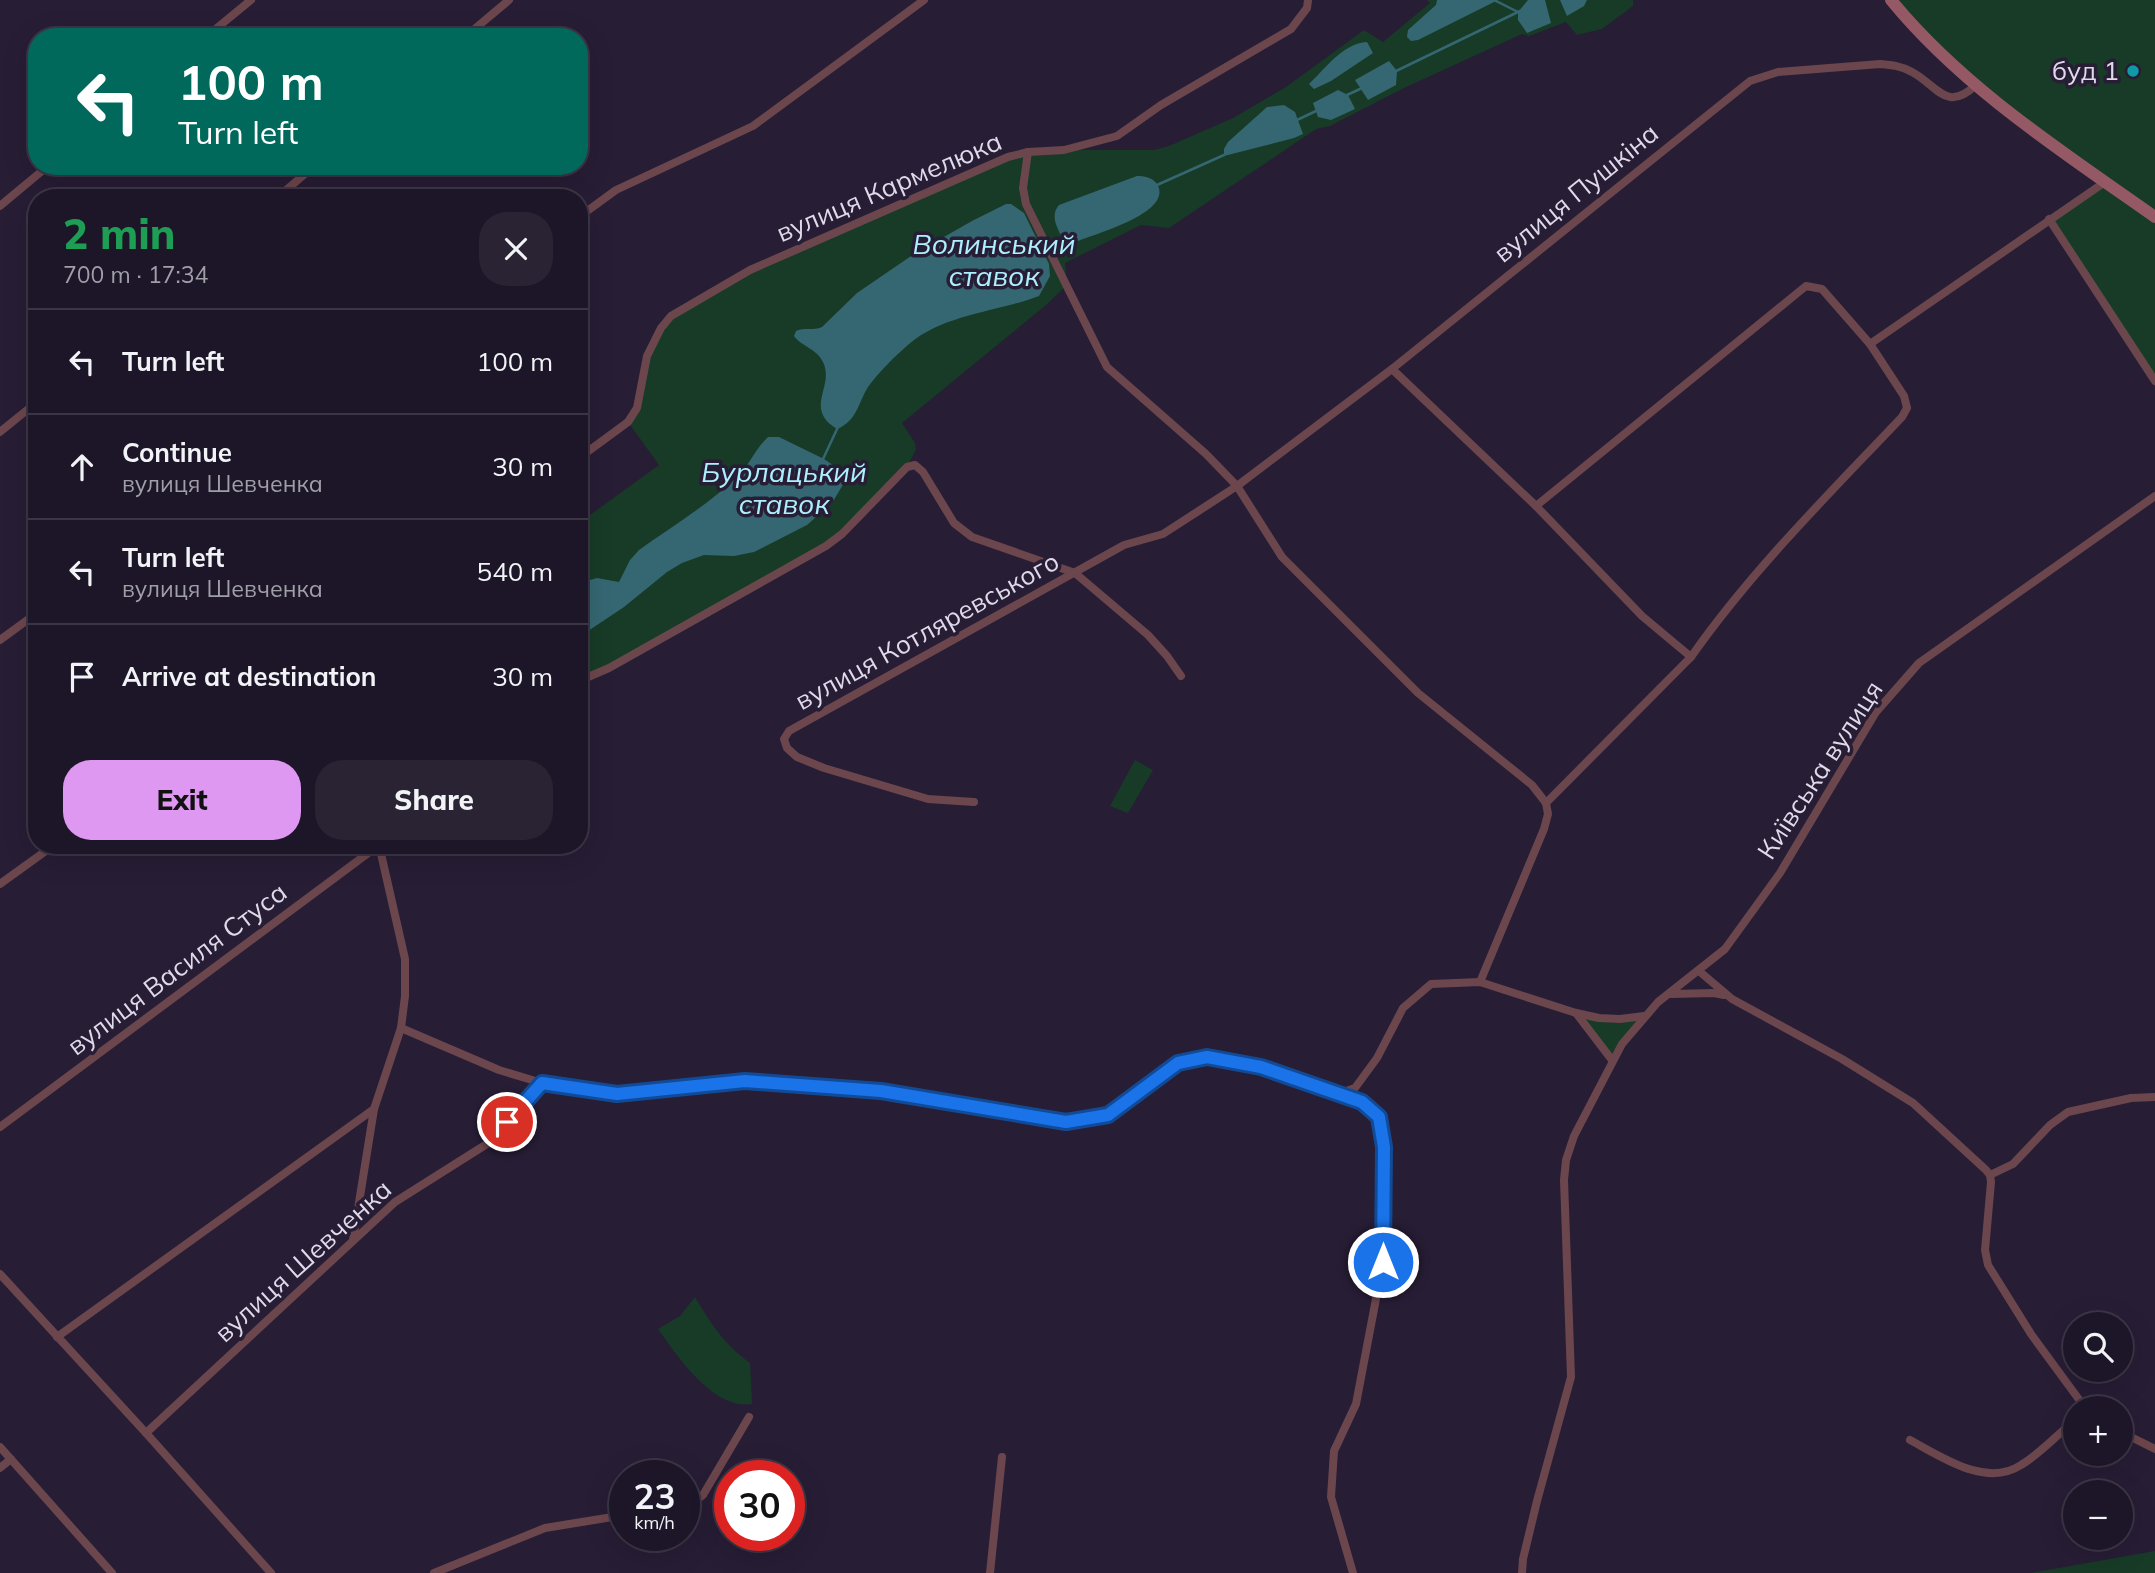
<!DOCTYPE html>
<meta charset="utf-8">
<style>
body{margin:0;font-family:Mulish,sans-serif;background:#2a2334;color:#f1f3f6;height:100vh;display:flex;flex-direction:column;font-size:26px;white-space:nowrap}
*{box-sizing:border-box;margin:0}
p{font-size:23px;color:#a09fa8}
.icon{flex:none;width:38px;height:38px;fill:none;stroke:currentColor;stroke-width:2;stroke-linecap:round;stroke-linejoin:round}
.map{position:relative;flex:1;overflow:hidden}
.sheet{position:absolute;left:28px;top:189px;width:560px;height:665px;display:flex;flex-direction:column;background:#1d1628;border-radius:28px;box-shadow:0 7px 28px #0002,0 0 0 2px #3b3545}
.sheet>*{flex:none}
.banner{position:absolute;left:28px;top:28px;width:560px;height:147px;border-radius:28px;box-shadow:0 7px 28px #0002,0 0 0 2px #3b3545;background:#00695c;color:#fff;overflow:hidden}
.tools{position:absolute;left:2063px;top:1312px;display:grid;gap:14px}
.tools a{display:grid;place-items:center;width:70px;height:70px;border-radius:50%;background:#1d1628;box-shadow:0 7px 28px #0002,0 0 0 2px #3b3545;font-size:35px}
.speed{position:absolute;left:609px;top:1460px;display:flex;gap:14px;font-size:35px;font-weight:700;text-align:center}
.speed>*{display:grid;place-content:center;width:91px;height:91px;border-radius:50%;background:#1d1628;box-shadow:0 7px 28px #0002,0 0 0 2px #3b3545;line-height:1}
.speed small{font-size:18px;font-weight:400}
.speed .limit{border:10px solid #d22;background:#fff;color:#111}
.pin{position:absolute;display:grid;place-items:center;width:60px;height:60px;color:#fff;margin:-30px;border:4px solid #fff;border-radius:50%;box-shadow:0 2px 7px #0007}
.me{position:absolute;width:77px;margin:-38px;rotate:0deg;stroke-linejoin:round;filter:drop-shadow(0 0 5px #0008)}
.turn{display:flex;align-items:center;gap:24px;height:147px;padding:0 35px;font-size:32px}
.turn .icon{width:91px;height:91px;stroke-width:2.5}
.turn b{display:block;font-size:49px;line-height:60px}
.round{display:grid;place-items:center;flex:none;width:74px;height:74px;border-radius:28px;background:#2a2334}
.head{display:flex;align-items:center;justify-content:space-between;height:119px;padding:0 35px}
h1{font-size:42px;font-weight:800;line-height:52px;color:#1e9e55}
.action{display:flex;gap:14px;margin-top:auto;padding:14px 35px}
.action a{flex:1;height:80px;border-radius:28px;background:#df98f1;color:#111;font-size:28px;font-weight:800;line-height:80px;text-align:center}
.action a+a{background:#2a2334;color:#f1f3f6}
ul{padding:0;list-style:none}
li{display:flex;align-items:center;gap:21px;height:105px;padding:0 35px;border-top:2px solid #3b3545}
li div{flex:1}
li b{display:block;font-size:26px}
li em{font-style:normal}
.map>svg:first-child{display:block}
.green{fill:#173b27}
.water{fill:#356772}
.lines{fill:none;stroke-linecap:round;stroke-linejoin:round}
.stream{stroke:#356772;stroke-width:2.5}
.minor{stroke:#6c464d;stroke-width:8}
.secondary{stroke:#955965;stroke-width:12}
.route-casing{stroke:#114b97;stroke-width:18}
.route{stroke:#1a73e8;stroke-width:12}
.culture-dot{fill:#0f9aa8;stroke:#271d35;stroke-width:2.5}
.labels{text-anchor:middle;stroke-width:7;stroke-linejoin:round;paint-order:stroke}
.poi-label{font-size:26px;fill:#dfdaea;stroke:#271d35;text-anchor:end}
.street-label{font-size:26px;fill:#dfdaea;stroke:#271d35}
.water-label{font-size:28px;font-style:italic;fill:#adeffe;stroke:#271d35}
</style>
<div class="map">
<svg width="2155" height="1573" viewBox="0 0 2155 1573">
<rect width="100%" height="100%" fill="#271d35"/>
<!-- green -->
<g class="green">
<polygon points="1427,0 1633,0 1633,6 1602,29 1577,35 1566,22 1529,36 1522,34 1404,88 1330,126 1316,129 1169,228 1141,225 1065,263 1067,285 1046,305 902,423 915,443 916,449 907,467 842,534 579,681 579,549 585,545 579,536 579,523 659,465 628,422 633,415 647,356 671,316 750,270 1008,157 1064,150 1154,150 1169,146 1233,118 1286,87 1364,30 1383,42 1430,3"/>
<polygon points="1891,0 2155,0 2155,381 2049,219 2105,182 1976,85"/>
<polygon points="1135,760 1153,770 1128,813 1110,806"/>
<polygon points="1576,1013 1599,1018 1644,1016 1612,1060"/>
<path d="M695,1297C711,1324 724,1344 750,1363L752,1404C713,1410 678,1357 658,1329L680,1316Z"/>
<polygon points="2155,1551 2155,1573 2030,1573"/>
</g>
<!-- water -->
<g class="water">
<polygon points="1437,0 1498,0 1418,40 1411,41 1407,37 1408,30 1436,5"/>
<polygon points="1528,0 1545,0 1551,23 1527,33 1518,20 1518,12"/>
<polygon points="1560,0 1587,0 1584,6 1567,16"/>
<path d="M1367,42L1373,53L1331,81L1314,89L1309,84C1325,69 1343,43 1367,42Z"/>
<polygon points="1389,61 1397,71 1396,85 1368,100 1355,80"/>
<polygon points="1338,90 1348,95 1355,109 1331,120 1318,117 1313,103"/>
<polygon points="1284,105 1295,112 1303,134 1294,138 1224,156 1224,149 1228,142 1267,107"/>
<path d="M1137,176C1144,176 1152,177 1157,184C1175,213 1091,235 1073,243L1062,238C1057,226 1050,216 1059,205Z"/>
<path d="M1006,204H1011L1024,213L1049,264L1050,276L1039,296C997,312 945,314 909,344C894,357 880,371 868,387C858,403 857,421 837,429C803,408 835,387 823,362C816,348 802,347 794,336L796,331C805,327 813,331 822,327L857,293L914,254L972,221Z"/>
<path d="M768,437H779L824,459L843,472L845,477L844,483L832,503L807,525L754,552L734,556L704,555L682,563L667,572L624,607L579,637V591L590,580L597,578L619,582L630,560L639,550C671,527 706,506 735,479C749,467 755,449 768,437Z"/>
</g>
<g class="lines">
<!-- stream -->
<g class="stream">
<polyline points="1494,0 1518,12"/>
<polyline points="1394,72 1520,11"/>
<polyline points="1347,95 1360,89"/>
<polyline points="1297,120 1316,111"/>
<polyline points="1157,185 1224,155"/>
<polyline points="823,459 838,427"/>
</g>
<!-- minor -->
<g class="minor">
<polyline points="206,37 251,0"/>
<polyline points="465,37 509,0"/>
<polyline points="1028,152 1023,188 1026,204 1107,367 1206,454 1237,486 1282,557 1418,693 1532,785 1546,803"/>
<polyline points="277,198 314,166"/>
<polyline points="0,206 48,166"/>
<polyline points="579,217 616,190 753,126 924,0"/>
<polyline points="2049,219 2155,381"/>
<polyline points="1870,344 2105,182"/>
<polyline points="1392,369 1536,506 1642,616 1691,657"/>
<polyline points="0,432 37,402"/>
<polyline points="579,458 628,422 637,408 647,356 661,328 671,316 750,270 1008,157 1028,152 1064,150 1117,136 1161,105 1291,29 1307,8 1308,0"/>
<polyline points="0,640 37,613"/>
<polyline points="579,681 609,668 826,546 842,534 907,467 915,465 923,472 954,523 972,537 1075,573 1148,635 1167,656 1181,676"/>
<path d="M974,802L928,799L824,768L797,757L787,748L784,739L789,731L1124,545L1163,534L1237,486L1392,369L1750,81L1778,72L1880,64C1891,65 1902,66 1912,72C1938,86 1946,113 1976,85"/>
<polyline points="0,884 54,845"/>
<polyline points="1699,971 1732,999 1842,1059 1913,1103 1986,1170 1990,1175 1991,1182 1985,1250 1988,1265 2031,1334 2086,1409"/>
<path d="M1480,982L1544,829L1548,814L1546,803L1691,657C1752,570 1829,494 1902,417L1907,408L1904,396L1870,344L1822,289L1806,286L1536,506"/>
<polyline points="1671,994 1714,993 1724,995"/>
<polyline points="1576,1013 1612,1060"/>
<polyline points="401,1028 499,1070 542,1083"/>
<polyline points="1337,1094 1362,1102 1379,1117 1384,1147 1383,1262 1356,1404 1334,1451 1331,1497 1353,1573"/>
<polyline points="0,1127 379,845"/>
<polyline points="1990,1175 2013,1164 2050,1125 2068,1112 2131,1098 2155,1097"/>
<polyline points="353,1240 374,1109 401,1028 405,996 405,959 379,845"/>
<polyline points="0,1274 146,1433 271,1573"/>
<polyline points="57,1337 374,1109"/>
<polyline points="2121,1432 2155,1449"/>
<polyline points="146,1433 395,1202 490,1142 542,1083 617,1094 745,1081 881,1091 1066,1122 1108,1115 1179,1063 1207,1057 1261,1067 1337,1094 1355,1088 1377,1058 1403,1008 1431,984 1480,982 1576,1013 1599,1018 1620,1019 1644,1016"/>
<path d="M1910,1440C1942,1457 1986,1488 2021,1465C2041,1453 2058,1434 2076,1419"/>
<polyline points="0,1447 112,1573"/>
<polyline points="0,1468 11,1459"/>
<polyline points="684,1506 692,1504 703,1495 749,1417"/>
<polyline points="434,1573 545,1528 625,1515"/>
<polyline points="990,1573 1002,1457"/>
<polyline points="1522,1573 1523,1559 1537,1501 1571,1377 1564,1180 1566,1160 1574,1136 1622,1044 1658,1002 1725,949 1780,873 1876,712 1919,663 2155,496"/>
</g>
<!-- secondary -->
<path class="secondary" d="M1891,0C1963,88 2063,152 2155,217"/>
</g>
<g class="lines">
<!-- route casing -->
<g class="route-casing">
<polyline id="route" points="507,1122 542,1083 617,1094 745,1081 881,1091 1066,1122 1108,1115 1178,1063 1207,1057 1261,1067 1362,1102 1379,1117 1384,1147 1383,1262"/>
</g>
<!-- route -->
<use href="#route" class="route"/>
</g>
<!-- markers -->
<circle class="culture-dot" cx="2133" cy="71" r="7"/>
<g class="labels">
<!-- poi labels -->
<g class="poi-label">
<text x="2119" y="80">буд 1</text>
</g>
<!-- street labels -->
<g class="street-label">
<text transform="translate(889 187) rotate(-23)" y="9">вулиця Кармелюка</text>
<text transform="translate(1576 193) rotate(-39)" y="9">вулиця Пушкіна</text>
<text transform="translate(927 631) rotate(-29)" y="9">вулиця Котляревського</text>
<text transform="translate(1820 770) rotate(-57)" y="9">Київська вулиця</text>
<text transform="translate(177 969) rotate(-37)" y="9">вулиця Василя Стуса</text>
<text transform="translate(303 1261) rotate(-42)" y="9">вулиця Шевченка</text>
</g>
<!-- water labels -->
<g class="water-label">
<text x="994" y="254">Волинський<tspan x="994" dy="32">ставок</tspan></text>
<text x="784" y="482">Бурлацький<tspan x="784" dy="32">ставок</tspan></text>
</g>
</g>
</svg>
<div class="tools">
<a><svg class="icon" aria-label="search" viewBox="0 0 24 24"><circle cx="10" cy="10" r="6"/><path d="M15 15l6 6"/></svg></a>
<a>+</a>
<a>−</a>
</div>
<div class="speed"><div>23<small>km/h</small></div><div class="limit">30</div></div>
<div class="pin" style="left:507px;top:1122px;background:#d93025"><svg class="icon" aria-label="arrive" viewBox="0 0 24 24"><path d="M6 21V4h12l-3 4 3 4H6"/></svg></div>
<svg class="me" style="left:1383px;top:1262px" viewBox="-20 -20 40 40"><circle r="17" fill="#1a73e8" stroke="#fff" stroke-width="3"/><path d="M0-11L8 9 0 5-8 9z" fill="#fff"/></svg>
<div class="banner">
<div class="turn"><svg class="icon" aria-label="left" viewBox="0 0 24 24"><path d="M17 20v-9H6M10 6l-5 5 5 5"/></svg><div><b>100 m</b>Turn left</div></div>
</div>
<section class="sheet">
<div class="head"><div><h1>2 min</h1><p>700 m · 17:34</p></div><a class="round"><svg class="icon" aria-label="close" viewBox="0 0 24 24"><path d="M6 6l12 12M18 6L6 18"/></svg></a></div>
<ul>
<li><svg class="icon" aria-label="left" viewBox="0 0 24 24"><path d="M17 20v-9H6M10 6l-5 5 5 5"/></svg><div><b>Turn left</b></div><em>100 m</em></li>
<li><svg class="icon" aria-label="ahead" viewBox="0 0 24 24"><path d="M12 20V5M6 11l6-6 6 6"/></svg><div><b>Continue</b><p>вулиця Шевченка</p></div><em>30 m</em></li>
<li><svg class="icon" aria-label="left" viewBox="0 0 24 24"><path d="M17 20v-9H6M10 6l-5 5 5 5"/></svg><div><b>Turn left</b><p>вулиця Шевченка</p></div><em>540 m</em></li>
<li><svg class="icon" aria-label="arrive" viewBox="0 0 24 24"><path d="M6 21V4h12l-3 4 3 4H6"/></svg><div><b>Arrive at destination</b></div><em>30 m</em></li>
</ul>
<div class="action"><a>Exit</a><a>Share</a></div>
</section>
</div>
